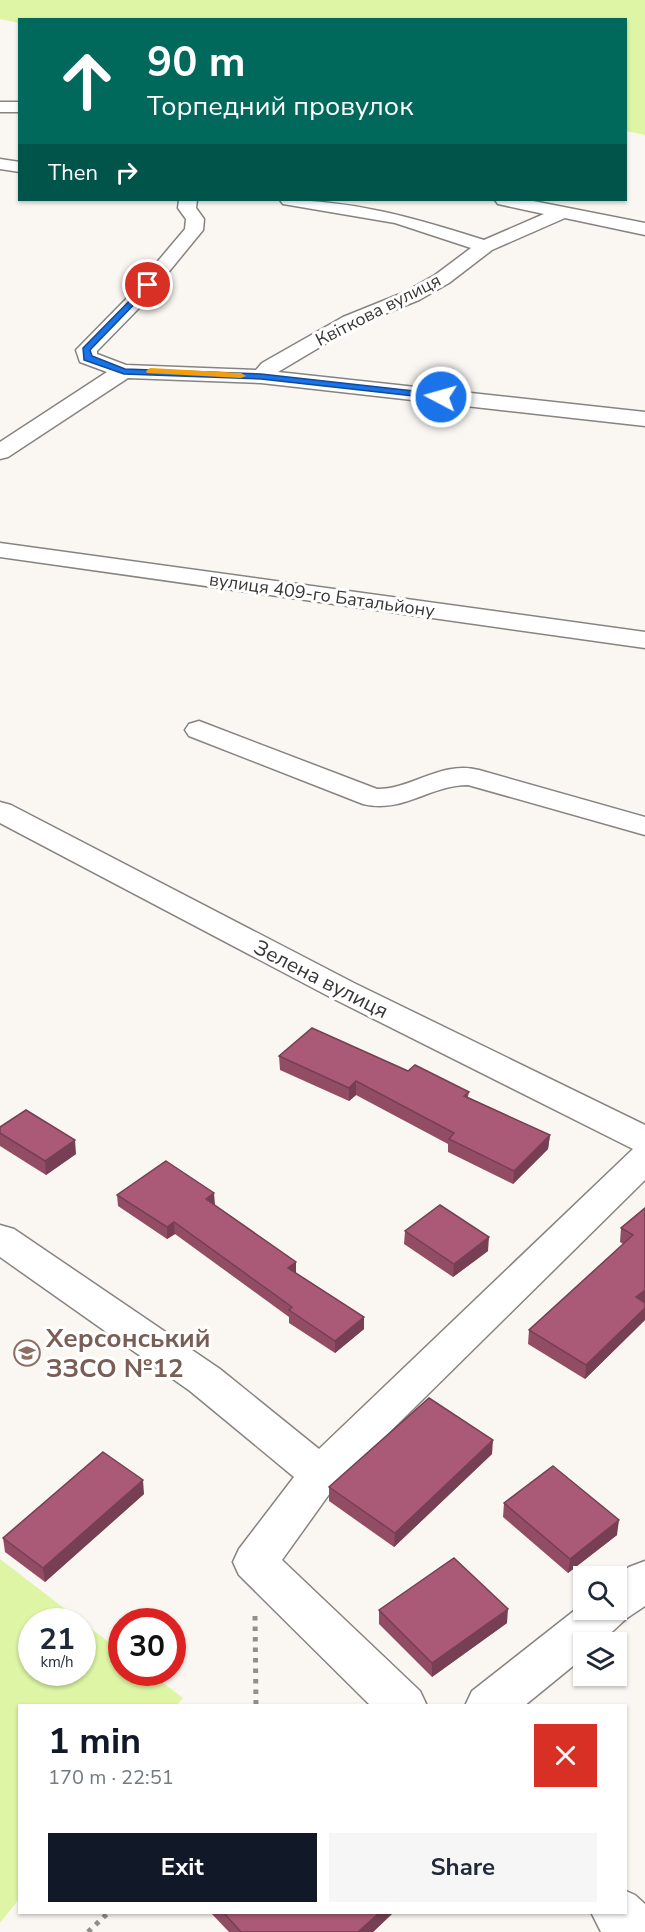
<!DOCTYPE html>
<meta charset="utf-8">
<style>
body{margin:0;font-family:"Nunito Sans",sans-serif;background:#f6f6f7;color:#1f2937;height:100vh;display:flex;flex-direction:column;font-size:22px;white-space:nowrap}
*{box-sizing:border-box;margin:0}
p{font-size:20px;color:#747a83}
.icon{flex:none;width:33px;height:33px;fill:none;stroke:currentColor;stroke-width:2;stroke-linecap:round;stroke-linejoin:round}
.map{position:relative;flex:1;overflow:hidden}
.drawer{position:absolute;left:18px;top:1704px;width:609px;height:210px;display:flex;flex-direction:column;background:#fff;border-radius:0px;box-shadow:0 2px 4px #0004}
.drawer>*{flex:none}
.banner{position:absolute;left:18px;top:18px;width:609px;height:183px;border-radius:0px;box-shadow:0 2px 4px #0004;background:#00695c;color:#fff;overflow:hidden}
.controls{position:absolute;left:573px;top:1566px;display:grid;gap:12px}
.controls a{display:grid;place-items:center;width:54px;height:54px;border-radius:0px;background:#fff;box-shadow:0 2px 4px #0004;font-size:30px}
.speed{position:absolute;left:18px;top:1608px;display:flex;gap:12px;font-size:30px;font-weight:700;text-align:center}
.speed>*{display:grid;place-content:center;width:78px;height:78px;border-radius:50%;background:#fff;box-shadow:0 2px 4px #0004;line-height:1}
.speed small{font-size:15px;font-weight:400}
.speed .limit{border:9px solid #d22;background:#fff;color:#111}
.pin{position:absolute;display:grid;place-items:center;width:51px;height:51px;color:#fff;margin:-26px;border:3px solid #fff;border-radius:50%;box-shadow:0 2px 6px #0007}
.me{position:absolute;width:66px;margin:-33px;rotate:276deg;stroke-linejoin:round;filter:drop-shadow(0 0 4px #0008)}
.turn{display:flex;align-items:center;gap:21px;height:126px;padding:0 30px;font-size:27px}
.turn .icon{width:78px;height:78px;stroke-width:2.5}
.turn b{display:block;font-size:42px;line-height:51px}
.then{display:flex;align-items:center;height:57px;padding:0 30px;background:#0003;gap:12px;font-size:22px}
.round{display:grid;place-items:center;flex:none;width:63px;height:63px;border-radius:0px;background:#f6f6f7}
.headline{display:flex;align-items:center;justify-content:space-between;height:102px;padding:0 30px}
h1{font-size:36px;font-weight:700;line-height:45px;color:#111827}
.action{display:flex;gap:12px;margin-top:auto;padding:12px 30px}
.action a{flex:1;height:69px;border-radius:0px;background:#111827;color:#fff;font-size:24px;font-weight:700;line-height:69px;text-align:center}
.action a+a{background:#f6f6f7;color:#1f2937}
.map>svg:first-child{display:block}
.green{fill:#ddf5a4}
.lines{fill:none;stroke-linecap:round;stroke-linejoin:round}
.street-casing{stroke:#878380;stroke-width:3}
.path{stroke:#918f8c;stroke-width:5;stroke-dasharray:4.5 6;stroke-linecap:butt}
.street{fill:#fff;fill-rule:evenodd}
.wall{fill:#924d65}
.shaded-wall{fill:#773f53}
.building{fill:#aa5a76;stroke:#773f53;stroke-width:1.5}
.route{fill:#1a73e8;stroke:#114b97;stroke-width:1.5}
.slow{fill:#f59e0b}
.labels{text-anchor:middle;stroke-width:6;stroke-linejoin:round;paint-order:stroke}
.far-street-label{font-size:18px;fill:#383635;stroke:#fff}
.street-label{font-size:21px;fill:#383635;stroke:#fff}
.near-education-label{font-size:26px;font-weight:bold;fill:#785e54;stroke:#fff;text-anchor:start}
</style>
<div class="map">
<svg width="645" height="1932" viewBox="0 0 645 1932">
<rect width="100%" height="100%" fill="#faf7f3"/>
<!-- green -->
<g class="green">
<polygon points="0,0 645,0 645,135 626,131 626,20 20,20 19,23 0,19"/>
<polygon points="0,1559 82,1622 32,1622 32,1672 82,1672 82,1622 121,1651 122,1672 150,1673 183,1698 176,1706 20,1706 19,1899 0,1923"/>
</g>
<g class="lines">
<!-- street casing -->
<g class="street-casing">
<g id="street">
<rect x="0" y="102" width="20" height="10"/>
<polygon points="0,159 20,162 20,172 0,169"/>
<path d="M179,200H197L196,208L204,219L203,230L140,307L97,351V354L126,365L256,370L262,363L343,317L405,292L435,275L471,248L395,223L289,205L283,204L280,200C353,200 415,218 484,240L544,214L498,204L495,200H528L645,223V235L565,218L492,250L449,283L419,300L357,325L278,372L645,412V426L261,383L128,378L8,457L0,459V442L107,372L80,362L76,350L126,299L185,229L186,219L178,208Z"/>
<polygon points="0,543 645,632 645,648 0,557"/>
<path d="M199,721L377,789C413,789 441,760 479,770L645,817V835L468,785C430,785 402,814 363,804L189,736L185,730L189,724Z"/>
<polygon points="0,802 11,805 354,983 645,1125 645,1180 335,1486 282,1560 420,1691 427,1706 371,1706 239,1575 233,1562 239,1549 294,1477 190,1391 0,1257 0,1225 14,1229 220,1369 319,1449 633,1149 330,997 0,823"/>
<polygon points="645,1561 645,1606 627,1618 601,1642 584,1642 584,1657 524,1706 465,1706 472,1691 584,1603 584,1610 616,1610 616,1577 629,1567"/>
<polygon points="626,1891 635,1895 645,1904 645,1932 601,1932 591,1912 626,1912"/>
</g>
</g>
<!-- path -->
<g class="path">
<polyline points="255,1616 256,1706"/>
<polyline points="88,1932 109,1912"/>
</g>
<!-- street -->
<use href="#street" class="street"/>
</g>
<!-- wall -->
<g class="wall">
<polygon points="279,1056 408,1071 469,1092 468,1097 550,1135 548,1149 513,1184 448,1152 448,1144 356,1095 349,1101 280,1070"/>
<polygon points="0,1127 76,1154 46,1175 0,1146"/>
<polygon points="117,1195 215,1205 296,1262 296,1273 364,1317 364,1329 335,1353 289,1323 289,1317 175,1234 167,1239 118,1206"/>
<polygon points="645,1208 645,1320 585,1379 528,1344 529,1330 623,1244 620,1242 621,1228"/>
<polygon points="405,1231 488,1251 453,1277 404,1244"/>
<polygon points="492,1454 394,1547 329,1501 329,1487"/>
<polygon points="144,1494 45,1582 5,1552 3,1538"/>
<polygon points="504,1503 617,1535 568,1573 503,1517"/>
<polygon points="379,1610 507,1623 432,1677 379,1624"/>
<polygon points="210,1912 394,1912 373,1932 229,1932"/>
</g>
<!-- shaded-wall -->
<g class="shaded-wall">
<polygon points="356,1081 356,1095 349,1101 349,1088"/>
<polygon points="550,1135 548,1149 513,1184 514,1171"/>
<polygon points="75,1140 76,1154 46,1175 45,1161"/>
<polygon points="214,1193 215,1205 206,1199"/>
<polygon points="174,1222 175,1234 167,1239 167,1227"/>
<polygon points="489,1237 488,1251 453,1277 454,1264"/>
<polygon points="296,1262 296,1274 288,1268"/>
<polygon points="645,1290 645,1302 634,1311 636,1297"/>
<polygon points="645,1308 645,1320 585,1379 586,1365"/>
<polygon points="364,1317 364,1329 335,1353 335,1341"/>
<polygon points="493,1440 492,1454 394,1547 395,1533"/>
<polygon points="143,1480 144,1494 45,1582 43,1568"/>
<polygon points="619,1520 617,1535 568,1573 570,1559"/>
<polygon points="508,1609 507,1623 432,1677 432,1663"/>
<polygon points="380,1912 394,1912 373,1932 358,1932"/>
</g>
<!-- building -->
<g class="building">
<polygon points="312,1028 408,1071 415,1065 469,1092 464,1096 550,1135 514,1171 449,1139 454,1133 356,1081 349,1088 279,1056"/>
<polygon points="26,1110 75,1140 45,1161 0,1133 0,1127"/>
<polygon points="166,1161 214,1193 206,1199 296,1262 288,1268 364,1317 335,1341 289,1310 292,1307 174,1222 167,1227 117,1195"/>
<polygon points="440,1205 489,1237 454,1264 405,1231"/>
<polygon points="645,1208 645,1290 636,1297 645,1303 645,1308 586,1365 529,1330 633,1235 621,1228"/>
<polygon points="429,1398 493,1440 395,1533 329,1487"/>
<polygon points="103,1452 143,1480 43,1568 3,1538"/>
<polygon points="553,1466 619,1520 570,1559 504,1503"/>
<polygon points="454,1558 508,1609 432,1663 379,1610"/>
<polygon points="223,1912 380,1912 358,1932 241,1932"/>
</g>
<!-- route -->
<polygon class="route" points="148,282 151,287 90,350 92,356 125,369 261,374 441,394 446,397 441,399 261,379 124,374 84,360 83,348"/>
<!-- slow -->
<polygon class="slow" points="150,368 241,373 246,376 241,378 147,373 146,371"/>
<!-- icons -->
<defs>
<g id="school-ring" transform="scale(1.35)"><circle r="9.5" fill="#fff" stroke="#8d6e63" stroke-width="1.5"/><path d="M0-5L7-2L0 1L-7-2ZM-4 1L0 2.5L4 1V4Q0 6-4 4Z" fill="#8d6e63"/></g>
</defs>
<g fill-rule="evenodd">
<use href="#school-ring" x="27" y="1353"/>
</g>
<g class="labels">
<!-- far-street labels -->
<g class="far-street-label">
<text transform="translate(378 310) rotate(-27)" y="6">Квіткова вулиця</text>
<text transform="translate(322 595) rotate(8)" y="6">вулиця 409-го Батальйону</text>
</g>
<!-- street labels -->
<g class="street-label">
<text transform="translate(321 979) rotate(27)" y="7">Зелена вулиця</text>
</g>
<!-- near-education labels -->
<g class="near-education-label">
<text x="46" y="1347">Херсонський<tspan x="46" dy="30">ЗЗСО №12</tspan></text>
</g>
</g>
</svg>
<div class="controls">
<a><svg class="icon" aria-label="search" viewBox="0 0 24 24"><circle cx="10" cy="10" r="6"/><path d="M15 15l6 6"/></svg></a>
<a><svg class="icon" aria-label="layers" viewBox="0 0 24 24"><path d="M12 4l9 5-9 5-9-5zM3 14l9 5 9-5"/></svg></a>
</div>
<div class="speed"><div>21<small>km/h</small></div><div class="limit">30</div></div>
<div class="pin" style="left:148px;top:285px;background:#d93025"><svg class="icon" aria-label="arrive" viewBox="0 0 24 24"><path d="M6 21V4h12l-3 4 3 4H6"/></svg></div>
<svg class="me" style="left:441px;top:397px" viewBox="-20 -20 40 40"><circle r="17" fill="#1a73e8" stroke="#fff" stroke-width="3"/><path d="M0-11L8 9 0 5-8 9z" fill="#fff"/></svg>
<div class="banner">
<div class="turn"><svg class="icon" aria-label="ahead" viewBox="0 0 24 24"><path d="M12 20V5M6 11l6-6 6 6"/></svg><div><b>90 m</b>Торпедний провулок</div></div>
<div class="then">Then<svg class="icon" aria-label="right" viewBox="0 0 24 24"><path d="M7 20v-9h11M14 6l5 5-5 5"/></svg></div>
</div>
<section class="drawer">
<div class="headline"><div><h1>1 min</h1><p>170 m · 22:51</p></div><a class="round" style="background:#d93025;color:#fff"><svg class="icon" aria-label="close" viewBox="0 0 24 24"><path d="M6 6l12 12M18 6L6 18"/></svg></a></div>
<div class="action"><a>Exit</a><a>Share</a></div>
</section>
</div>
